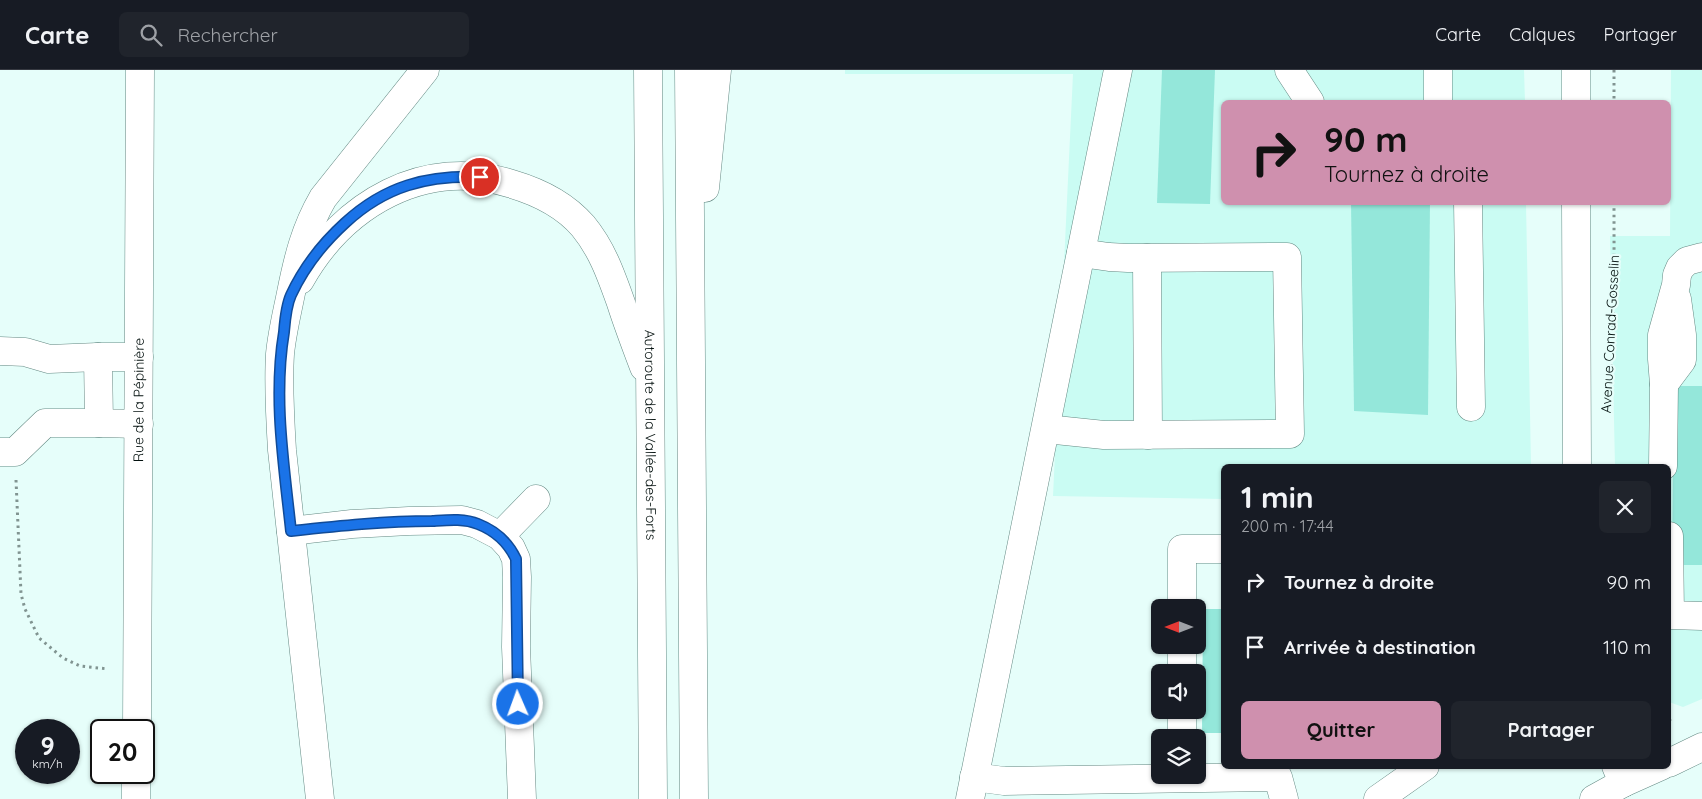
<!DOCTYPE html>
<html lang="fr">
<meta charset="utf-8">
<style>
body{margin:0;font-family:Quicksand,sans-serif;background:#20242c;color:#f1f3f6;height:100vh;display:flex;flex-direction:column;font-size:19px;white-space:nowrap}
*{box-sizing:border-box;margin:0}
p{font-size:16px;color:#9ea1a6}
.icon{flex:none;width:28px;height:28px;fill:none;stroke:currentColor;stroke-width:2;stroke-linecap:round;stroke-linejoin:round}
.map{position:relative;flex:1;overflow:hidden}
.panel{position:absolute;left:1221px;top:394px;width:450px;height:305px;display:flex;flex-direction:column;background:#171b24;border-radius:8px;box-shadow:0 1px 4px #0004}
.panel>*{flex:none}
.guide{position:absolute;left:1221px;top:30px;width:450px;height:105px;border-radius:8px;box-shadow:0 1px 4px #0004;background:#cf90ae;color:#111;overflow:hidden}
.needle{width:32px;rotate:270deg}
.buttons{position:absolute;left:1151px;top:529px;display:grid;gap:10px}
.buttons a{display:grid;place-items:center;width:55px;height:55px;border-radius:8px;background:#171b24;box-shadow:0 1px 4px #0004;font-size:25px}
.speed{position:absolute;left:15px;top:649px;display:flex;gap:10px;font-size:25px;font-weight:700;text-align:center}
.speed>*{display:grid;place-content:center;width:65px;height:65px;border-radius:50%;background:#171b24;box-shadow:0 1px 4px #0004;line-height:1}
.speed small{font-size:12px;font-weight:400}
.speed .limit{border:2px solid #111;border-radius:8px;background:#fff;color:#111}
.pin{position:absolute;display:grid;place-items:center;width:42px;height:42px;color:#fff;margin:-21px;border:2px solid #fff;border-radius:50%;box-shadow:0 1px 5px #0007}
.me{position:absolute;width:55px;margin:-28px;rotate:358deg;stroke-linejoin:round;filter:drop-shadow(0 0 4px #0008)}
.turn{display:flex;align-items:center;gap:18px;height:105px;padding:0 20px;font-size:22px}
.turn .icon{width:65px;height:65px;stroke-width:2.5}
.turn b{display:block;font-size:35px;line-height:42px}
.round{display:grid;place-items:center;flex:none;width:52px;height:52px;border-radius:8px;background:#20242c}
.head{display:flex;align-items:center;justify-content:space-between;height:85px;padding:0 20px}
h1{font-size:30px;font-weight:800;line-height:38px}
.action{display:flex;gap:10px;margin-top:auto;padding:10px 20px}
.action a{flex:1;height:58px;border-radius:8px;background:#cf90ae;color:#111;font-size:20px;font-weight:800;line-height:58px;text-align:center}
.action a+a{background:#20242c;color:#f1f3f6}
ul{padding:0;list-style:none}
li{display:flex;align-items:center;gap:15px;height:65px;padding:0 20px}
li div{flex:1}
li b{display:block;font-size:19px}
li em{font-style:normal}
header{display:flex;align-items:center;gap:30px;box-sizing:border-box;height:70px;padding:0 25px;background:#171b24;border-bottom:1px solid #363941}
header strong{font-size:24px}
nav{display:flex;gap:28px;margin-inline-start:auto;font-size:18px}
.search{width:350px;height:45px;background:#20242c;display:flex;align-items:center;gap:12px;box-sizing:border-box;padding:0 18px;border-radius:8px;color:#9ea1a6;font-size:19px}
.map>svg:first-child{display:block}
.built{fill:#cafcf3}
.building{fill:#94e7da}
.lines{fill:none;stroke-linecap:round;stroke-linejoin:round}
.minor-casing{stroke:#648983;stroke-width:29}
.major-casing{stroke:#648983;stroke-width:29}
.highway-casing{stroke:#648983;stroke-width:29}
.path{stroke:#819491;stroke-width:3;stroke-dasharray:2.5 4;stroke-linecap:butt}
.minor{stroke:#fff;stroke-width:28}
.major{stroke:#fff;stroke-width:28}
.highway{stroke:#fff;stroke-width:28}
.route-casing{stroke:#114b97;stroke-width:12}
.route{stroke:#1a73e8;stroke-width:9}
.labels{text-anchor:middle;stroke-width:4.5;stroke-linejoin:round;paint-order:stroke}
.street-label{font-size:14px;fill:#03100e;stroke:#e6fefa}
</style>
<header>
<strong>Carte</strong>
<div class="search"><svg class="icon" aria-label="search" viewBox="0 0 24 24"><circle cx="10" cy="10" r="6"/><path d="M15 15l6 6"/></svg>Rechercher</div>
<nav><a>Carte</a><a>Calques</a><a>Partager</a></nav>
</header>
<div class="map">
<svg width="1702" height="729" viewBox="0 0 1702 729">
<rect width="100%" height="100%" fill="#e6fefa"/>
<!-- built -->
<g class="built">
<polygon points="845,0 1524,0 1525,32 1224,32 1224,132 1526,133 1531,396 1224,396 1224,429 1053,426 1073,4 845,4"/>
<polygon points="1671,0 1702,0 1702,629 1683,637 1669,632 1669,396 1615,396 1610,166 1670,166"/>
</g>
<!-- building -->
<g class="building">
<polygon points="1162,0 1215,0 1210,134 1157,133"/>
<polygon points="1351,132 1430,132 1428,345 1354,341"/>
<polygon points="1674,316 1702,316 1702,495 1672,495"/>
<polygon points="1203,539 1224,539 1224,663 1202,663"/>
</g>
<g class="lines">
<!-- minor casing -->
<g class="minor-casing">
<g id="minor">
<polyline points="1289,0 1310,32"/>
<polyline points="1438,0 1438,32"/>
<polyline points="1468,132 1471,337"/>
<polyline points="1147,188 1148,365"/>
<polyline points="0,281 25,282 49,289 98,287"/>
<polyline points="1664,314 1682,290 1682,265 1677,229"/>
<polyline points="139,354 99,353 98,287 139,287"/>
<polyline points="1046,359 1104,365 1290,364 1287,187 1128,188 1109,187 1081,183"/>
<polyline points="0,382 15,382 45,353 99,353"/>
<polyline points="1663,396 1664,314 1662,289 1662,265 1676,215 1677,205 1680,198 1687,191 1702,187"/>
<polyline points="291,461 352,454 409,451 462,450 477,454 500,466 511,478 516,489 517,507 516,577 522,729"/>
<polyline points="500,466 536,429"/>
<polyline points="1669,466 1670,545 1702,546"/>
<polyline points="1182,538 1182,479 1224,479"/>
<polyline points="1182,575 1182,602"/>
<polyline points="1182,640 1182,668"/>
<path id="s1" d="M137,660L140,0"/>
<polyline points="1669,693 1702,677"/>
<polyline points="974,707 1004,711 1278,707 1284,729"/>
<polyline points="1623,713 1661,696"/>
<polyline points="136,729 136,702"/>
<polyline points="970,729 1118,0"/>
<polyline points="1378,729 1425,696"/>
</g>
</g>
<!-- major casing -->
<g class="major-casing">
<g id="major">
<polyline points="1576,0 1576,32"/>
<polyline points="1576,132 1577,396"/>
<polyline points="1594,729 1623,713 1616,696"/>
</g>
</g>
<!-- highway casing -->
<g class="highway-casing">
<g id="highway">
<path id="s2" d="M648,0L653,729"/>
<polyline points="689,0 694,729"/>
<polyline points="705,118 717,0"/>
<path d="M300,210C343,134 424,86 512,114C539,122 564,134 583,156C602,179 611,205 621,233C628,255 636,276 644,297"/>
<path d="M320,729L282,380C280,348 278,316 280,284C282,263 287,243 291,223C298,188 305,159 323,128L425,0"/>
</g>
</g>
<!-- path -->
<g class="path">
<polyline points="1614,0 1614,32"/>
<path d="M1607,342C1615,273 1614,202 1614,132"/>
<polyline points="16,410 21,524 25,539 39,568 63,588 80,596 108,599"/>
<polyline points="1669,650 1671,651"/>
</g>
<!-- minor -->
<use href="#minor" class="minor"/>
<!-- major -->
<use href="#major" class="major"/>
<!-- highway -->
<use href="#highway" class="highway"/>
</g>
<g class="lines">
<!-- route casing -->
<g class="route-casing">
<path id="route" d="M480,107C427,105 385,116 345,153C323,173 304,197 291,225C286,236 285,250 284,262C273,328 284,395 291,461C338,456 385,451 432,451C447,450 464,448 478,454C496,461 508,472 516,489L518,634"/>
</g>
<!-- route -->
<use href="#route" class="route"/>
</g>
<g class="labels">
<!-- street labels -->
<g class="street-label">
<text transform="translate(1610 264) rotate(-87)" y="5">Avenue Conrad-Gosselin</text>
<text dy="5" stroke="none"><textPath href="#s1" startOffset="330">Rue de la Pépinière</textPath></text>
<text dy="5" stroke="none"><textPath href="#s2" startOffset="365">Autoroute de la Vallée-des-Forts</textPath></text>
</g>
</g>
</svg>
<div class="buttons">
<a><svg class="needle" viewBox="-14 -14 28 28"><path d="M0-13l5 13h-10z" fill="#e53935"/><path d="M0 13l5-13h-10z" fill="#9ea1a6"/></svg></a>
<a><svg class="icon" aria-label="sound" viewBox="0 0 24 24"><path d="M4 9h4l5-4v14l-5-4H4zM17 9q2 3 0 6"/></svg></a>
<a><svg class="icon" aria-label="layers" viewBox="0 0 24 24"><path d="M12 4l9 5-9 5-9-5zM3 14l9 5 9-5"/></svg></a>
</div>
<div class="speed"><div>9<small>km/h</small></div><div class="limit">20</div></div>
<div class="pin" style="left:480px;top:107px;background:#d93025"><svg class="icon" aria-label="arrive" viewBox="0 0 24 24"><path d="M6 21V4h12l-3 4 3 4H6"/></svg></div>
<svg class="me" style="left:518px;top:634px" viewBox="-20 -20 40 40"><circle r="17" fill="#1a73e8" stroke="#fff" stroke-width="3"/><path d="M0-11L8 9 0 5-8 9z" fill="#fff"/></svg>
<div class="guide">
<div class="turn"><svg class="icon" aria-label="right" viewBox="0 0 24 24"><path d="M7 20v-9h11M14 6l5 5-5 5"/></svg><div><b>90 m</b>Tournez à droite</div></div>
</div>
<section class="panel">
<div class="head"><div><h1>1 min</h1><p>200 m · 17:44</p></div><a class="round"><svg class="icon" aria-label="close" viewBox="0 0 24 24"><path d="M6 6l12 12M18 6L6 18"/></svg></a></div>
<ul>
<li><svg class="icon" aria-label="right" viewBox="0 0 24 24"><path d="M7 20v-9h11M14 6l5 5-5 5"/></svg><div><b>Tournez à droite</b></div><em>90 m</em></li>
<li><svg class="icon" aria-label="arrive" viewBox="0 0 24 24"><path d="M6 21V4h12l-3 4 3 4H6"/></svg><div><b>Arrivée à destination</b></div><em>110 m</em></li>
</ul>
<div class="action"><a>Quitter</a><a>Partager</a></div>
</section>
</div>
